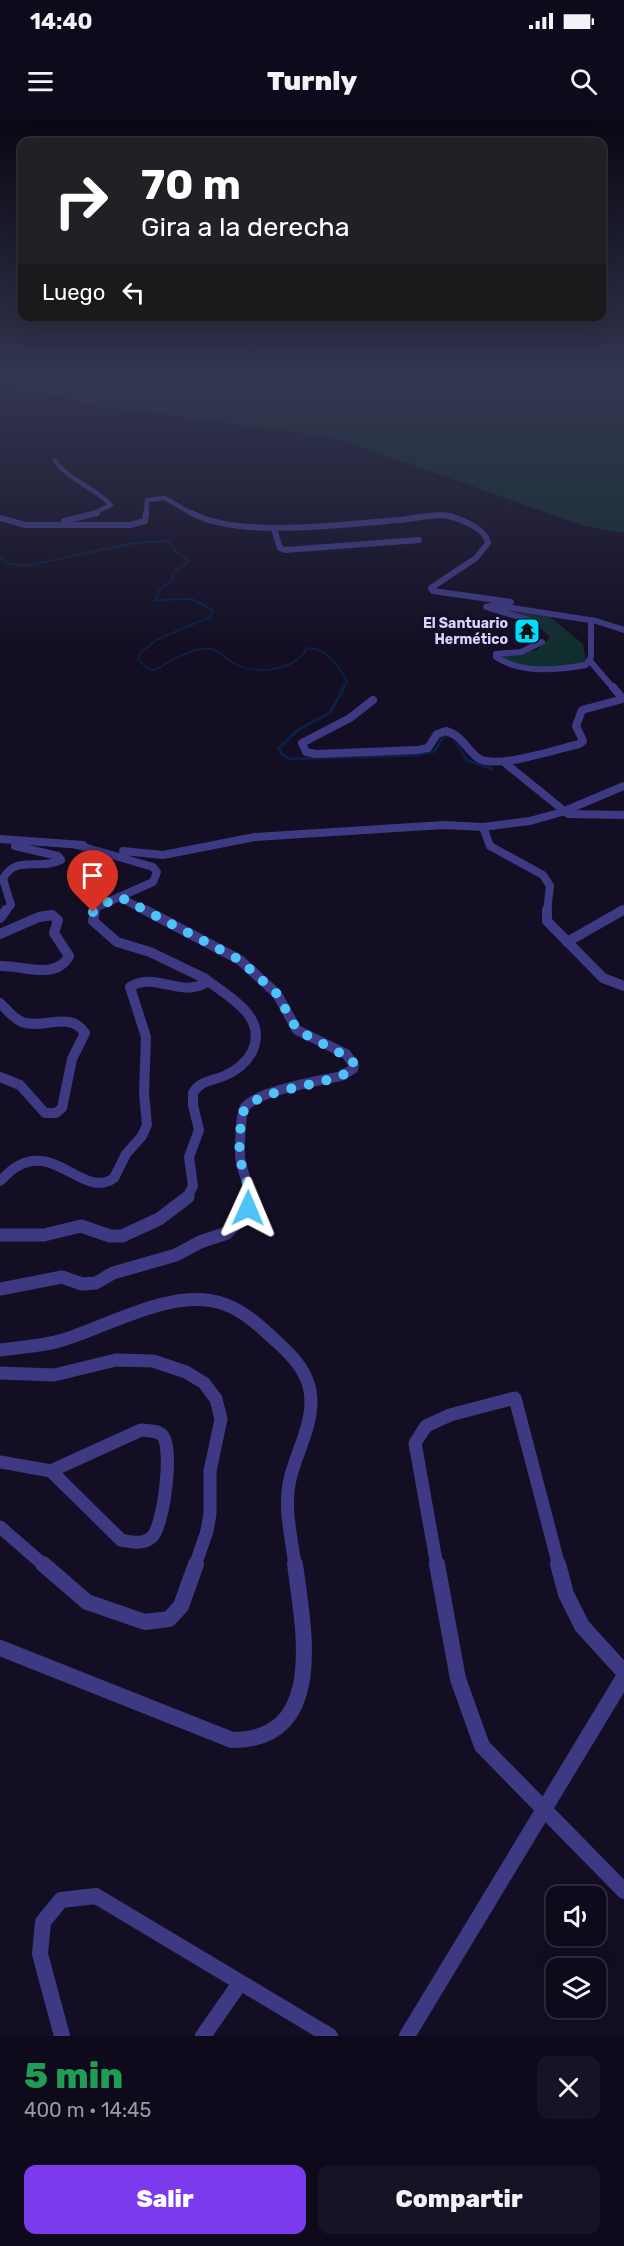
<!DOCTYPE html>
<html lang="es">
<meta charset="utf-8">
<style>
body{margin:0;font-family:Rubik,sans-serif;background:#171324;color:#f1f3f6;height:100vh;display:flex;flex-direction:column;font-size:22px;white-space:nowrap}
*{box-sizing:border-box;margin:0}
p{font-size:20px;color:#9b9aa3}
.icon{flex:none;width:33px;height:33px;fill:none;stroke:currentColor;stroke-width:2;stroke-linecap:round;stroke-linejoin:round}
.map{position:relative;height:1916px;overflow:hidden}
.sheet{display:flex;flex-direction:column;background:#0e0a1b;flex:1}
.sheet>*{flex:none}
.top-card{position:absolute;left:18px;top:18px;width:588px;height:183px;border-radius:12px;box-shadow:0 6px 24px #0002,0 0 0 2px #2e2b3a;background:#202124;color:#fff;overflow:hidden}
.tools{position:absolute;left:546px;top:1766px;display:grid;gap:12px}
.tools a{display:grid;place-items:center;width:60px;height:60px;border-radius:12px;background:#0e0a1b;box-shadow:0 6px 24px #0002,0 0 0 2px #2e2b3a;font-size:30px}
.pin{position:absolute;display:grid;place-items:center;width:51px;height:51px;color:#fff;margin:-62px -26px;border-radius:50% 50% 50% 0;rotate:-45deg;box-shadow:0 0 6px #0007}
.pin .icon{rotate:45deg}
.me{position:absolute;width:66px;margin:-33px;rotate:1deg;stroke-linejoin:round;filter:drop-shadow(0 0 4px #0008)}
.turn{display:flex;align-items:center;gap:21px;height:126px;padding:0 24px;font-size:27px}
.turn .icon{width:78px;height:78px;stroke-width:2.5}
.turn b{display:block;font-size:42px;line-height:51px}
.then{display:flex;align-items:center;height:57px;padding:0 24px;background:#0003;gap:12px;font-size:22px}
.round{display:grid;place-items:center;flex:none;width:63px;height:63px;border-radius:12px;background:#171324}
.head{display:flex;align-items:center;justify-content:space-between;height:102px;padding:0 24px}
h1{font-size:36px;font-weight:800;line-height:45px;color:#1e9e55}
.button{display:flex;gap:12px;margin-top:auto;padding:12px 24px}
.button a{flex:1;height:69px;border-radius:12px;background:#7c3aed;color:#fff;font-size:24px;font-weight:800;line-height:69px;text-align:center}
.button a+a{background:#171324;color:#f1f3f6}
.status{display:flex;justify-content:space-between;align-items:center;height:42px;padding:0 30px;background:#0e0a1b;direction:ltr}
.status svg{height:16px;fill:currentColor}
header{display:flex;justify-content:space-between;align-items:center;height:78px;padding:0 24px;background:#0e0a1b;font-size:27px;font-weight:800}
.map>svg:first-child{display:block}
.green{fill:#112e2e}
.lines{fill:none;stroke-linecap:round;stroke-linejoin:round}
.stream-far1{stroke:#0c2046;stroke-width:2}
.stream{stroke:#0c2046;stroke-width:3}
.street-far5{stroke:#3e3983;stroke-width:4.5}
.street-far4{stroke:#3e3983;stroke-width:6}
.street-far3{stroke:#3e3983;stroke-width:8}
.street-far2{stroke:#3e3983;stroke-width:10}
.street-far1{stroke:#3e3983;stroke-width:13}
.street{stroke:#3e3983;stroke-width:16}
.route{stroke:#4fc3f7;stroke-width:10;stroke-dasharray:0 18}
.labels{text-anchor:middle;stroke-width:4.5;stroke-linejoin:round;paint-order:stroke}
.far-poi-label{font-size:14px;font-weight:bold;fill:#d8d2ff;stroke:#130e24;text-anchor:end}
</style>
<div class="status"><b>14:40</b><svg viewBox="0 0 49 12"><path d="M0 12V9h3v3zM5 12V6h3v6zM10 12V3h3v9zM15 12V0h3v12zM26 1h20v11H26zM47 4h2v5h-2z"/></svg></div>
<header><svg class="icon" aria-label="menu" viewBox="0 0 24 24"><path d="M4 6h16M4 12h16M4 18h16"/></svg>Turnly<svg class="icon" aria-label="search" viewBox="0 0 24 24"><circle cx="10" cy="10" r="6"/><path d="M15 15l6 6"/></svg></header>
<div class="map">
<svg width="624" height="1916" viewBox="0 0 624 1916">
<rect width="100%" height="100%" fill="#130e24"/>
<!-- green -->
<g class="green">
<polygon points="6,259 624,259 624,413 581,405 334,317 92,285 16,267"/>
<path d="M491,487L549,496L583,524L586,541C566,554 518,546 498,537L537,530L550,517L530,499Z"/>
</g>
<g class="lines">
<!-- stream-far1 -->
<path class="stream-far1" d="M0,437L7,443L25,446L134,423L169,421L176,432L189,441L173,453V459L160,470L155,480L192,479L213,490L210,497L158,519L141,532L138,539L147,548L154,550C170,542 191,527 210,529C220,530 225,538 233,543C255,556 295,551 307,528C327,528 338,545 347,561L343,569"/>
<!-- stream -->
<polyline class="stream" points="344,567 330,593 299,609 279,628 281,633 290,639 419,635 435,631 443,617 453,615 466,640 492,649"/>
<!-- street-far5 -->
<g class="street-far5">
<path d="M55,341C70,361 94,367 111,385L90,395"/>
<polyline points="146,395 147,380 165,378 194,395"/>
</g>
<!-- street-far4 -->
<g class="street-far4">
<path d="M192,393C237,419 346,404 399,400C414,399 435,393 449,396C463,400 486,409 488,423L476,438L431,468L433,471L511,482"/>
<polyline points="0,398 25,405 130,405 145,401 146,393"/>
<polyline points="64,401 97,393"/>
<polyline points="274,409 280,428 285,430 419,420"/>
<polyline points="529,500 486,487 494,485 596,501 624,510"/>
<path d="M542,522L521,532L496,534V537C522,554 557,550 586,545L591,537V500"/>
<polyline points="590,541 614,569"/>
</g>
<!-- street-far3 -->
<g class="street-far3">
<path d="M373,580L350,598L302,623L306,632L316,634L417,630L428,628L437,614L446,611C462,615 466,629 478,638C496,650 557,629 579,624L583,621L576,606L582,590L623,579L613,567"/>
<polyline points="505,643 568,694 624,695"/>
<polyline points="483,707 490,726 543,755 550,766 547,792"/>
<polyline points="0,719 83,725"/>
<polyline points="77,725 153,747 157,752 153,762 99,786 93,792"/>
<polyline points="123,731 163,735 255,717 444,705 483,707 530,701 562,692 624,666"/>
<polyline points="119,777 148,792"/>
<path d="M5,792L11,785L3,759C15,734 41,751 61,740L58,736L15,726"/>
<polyline points="620,792 624,790"/>
</g>
<!-- street-far2 -->
<g class="street-far2">
<path d="M145,790L240,840L277,874L297,910L346,934L354,945L353,949L341,956C320,961 257,971 245,987C240,994 239,1034 241,1043C244,1056 249,1064 249,1078"/>
<polyline points="547,790 547,801 603,858 624,866"/>
<polyline points="0,798 6,790"/>
<path d="M0,814L39,797L52,795L58,800L54,813L69,836C55,861 23,845 0,846"/>
<polyline points="567,822 623,790"/>
<path d="M0,883C7,890 13,898 22,902C43,910 70,890 85,913L72,939L62,988L56,993H45L20,965L0,957"/>
<path d="M0,1061C6,1056 11,1049 18,1046C56,1024 85,1079 114,1058L126,1034L142,1016L147,1005L144,973L146,917L130,867C155,851 180,878 205,863L204,858L150,832L117,822L93,801L95,790"/>
<path d="M187,1078L193,1066L189,1037L199,1010L193,985V973C201,960 212,961 224,956C236,951 246,943 252,932C269,896 227,876 204,858"/>
</g>
<!-- street-far1 -->
<g class="street-far1">
<polyline points="0,1115 44,1115 81,1106 110,1116 122,1116 159,1099 188,1077"/>
<polyline points="0,1169 62,1157 82,1164 96,1163 113,1153 176,1135 200,1122 227,1113 245,1095 249,1077"/>
<path d="M0,1230C21,1227 43,1226 63,1220C109,1206 175,1166 224,1184C244,1191 260,1206 276,1221C294,1237 311,1255 311,1281C311,1311 294,1336 289,1364C284,1390 292,1420 295,1446"/>
<polyline points="0,1253 54,1255 116,1240 153,1241 186,1252 204,1263 216,1279 221,1299 210,1351 210,1394 207,1411 195,1446"/>
<path d="M141,1310C149,1311 158,1310 163,1316C173,1330 164,1405 152,1417C143,1425 132,1422 121,1420L51,1351Z"/>
<polyline points="0,1342 51,1351"/>
<polyline points="0,1407 45,1446"/>
<polyline points="437,1446 415,1323 426,1306 450,1295 515,1278 559,1446"/>
</g>
<!-- street -->
<g class="street">
<polyline points="43,1444 87,1482 145,1502 169,1499 181,1486 196,1444"/>
<polyline points="437,1444 458,1559 482,1626 624,1771"/>
<polyline points="558,1444 566,1474 582,1506 624,1552"/>
<path d="M0,1528L232,1620C328,1620 303,1507 295,1444"/>
<polyline points="62,1916 40,1834 43,1802 61,1780 96,1776 330,1916"/>
<polyline points="203,1916 240,1863"/>
<polyline points="407,1916 624,1557"/>
</g>
</g>
<!-- sky -->
<linearGradient id="sky" x2="0" y2="1"><stop stop-color="#0a0814"/><stop offset="0.49" stop-color="#333650"/><stop offset="1" stop-color="#333650" stop-opacity="0"/></linearGradient>
<rect width="624" height="527" fill="url(#sky)"/>
<g class="lines">
<!-- route -->
<path class="route" d="M93,792L99,786L120,777L240,840L277,874L297,910L353,940V949C330,968 247,967 242,996C240,1009 238,1031 241,1043C246,1060 251,1070 248,1088"/>
</g>
<!-- icons -->
<defs>
<g id="temple-square" transform="scale(1.35)"><rect x="-9" y="-9" width="18" height="18" rx="4" fill="#00ddfc" stroke="#130e24"/><path d="M0-6L5-2H3V0L6.5 2.5H4V6H1.5V3h-3V6H-4V2.5H-6.5L-3 0V-2H-5Z" fill="#111"/></g>
</defs>
<g fill-rule="evenodd">
<use href="#temple-square" x="527" y="511"/>
</g>
<g class="labels">
<!-- far-poi labels -->
<g class="far-poi-label">
<text x="508" y="508">El Santuario<tspan x="508" dy="16">Hermético</tspan></text>
</g>
</g>
</svg>
<div class="tools">
<a><svg class="icon" aria-label="sound" viewBox="0 0 24 24"><path d="M4 9h4l5-4v14l-5-4H4zM17 9q2 3 0 6"/></svg></a>
<a><svg class="icon" aria-label="layers" viewBox="0 0 24 24"><path d="M12 4l9 5-9 5-9-5zM3 14l9 5 9-5"/></svg></a>
</div>
<div class="pin" style="left:93px;top:792px;background:#d93025"><svg class="icon" aria-label="arrive" viewBox="0 0 24 24"><path d="M6 21V4h12l-3 4 3 4H6"/></svg></div>
<svg class="me" style="left:248px;top:1088px" viewBox="-20 -20 40 40"><path d="M0-17L14 15 0 8-14 15z" fill="#4fc3f7" stroke="#fff" stroke-width="4"/></svg>
<div class="top-card">
<div class="turn"><svg class="icon" aria-label="right" viewBox="0 0 24 24"><path d="M7 20v-9h11M14 6l5 5-5 5"/></svg><div><b>70 m</b>Gira a la derecha</div></div>
<div class="then">Luego<svg class="icon" aria-label="left" viewBox="0 0 24 24"><path d="M17 20v-9H6M10 6l-5 5 5 5"/></svg></div>
</div>
</div>
<section class="sheet">
<div class="head"><div><h1>5 min</h1><p>400 m · 14:45</p></div><a class="round"><svg class="icon" aria-label="close" viewBox="0 0 24 24"><path d="M6 6l12 12M18 6L6 18"/></svg></a></div>
<div class="button"><a>Salir</a><a>Compartir</a></div>
</section>
